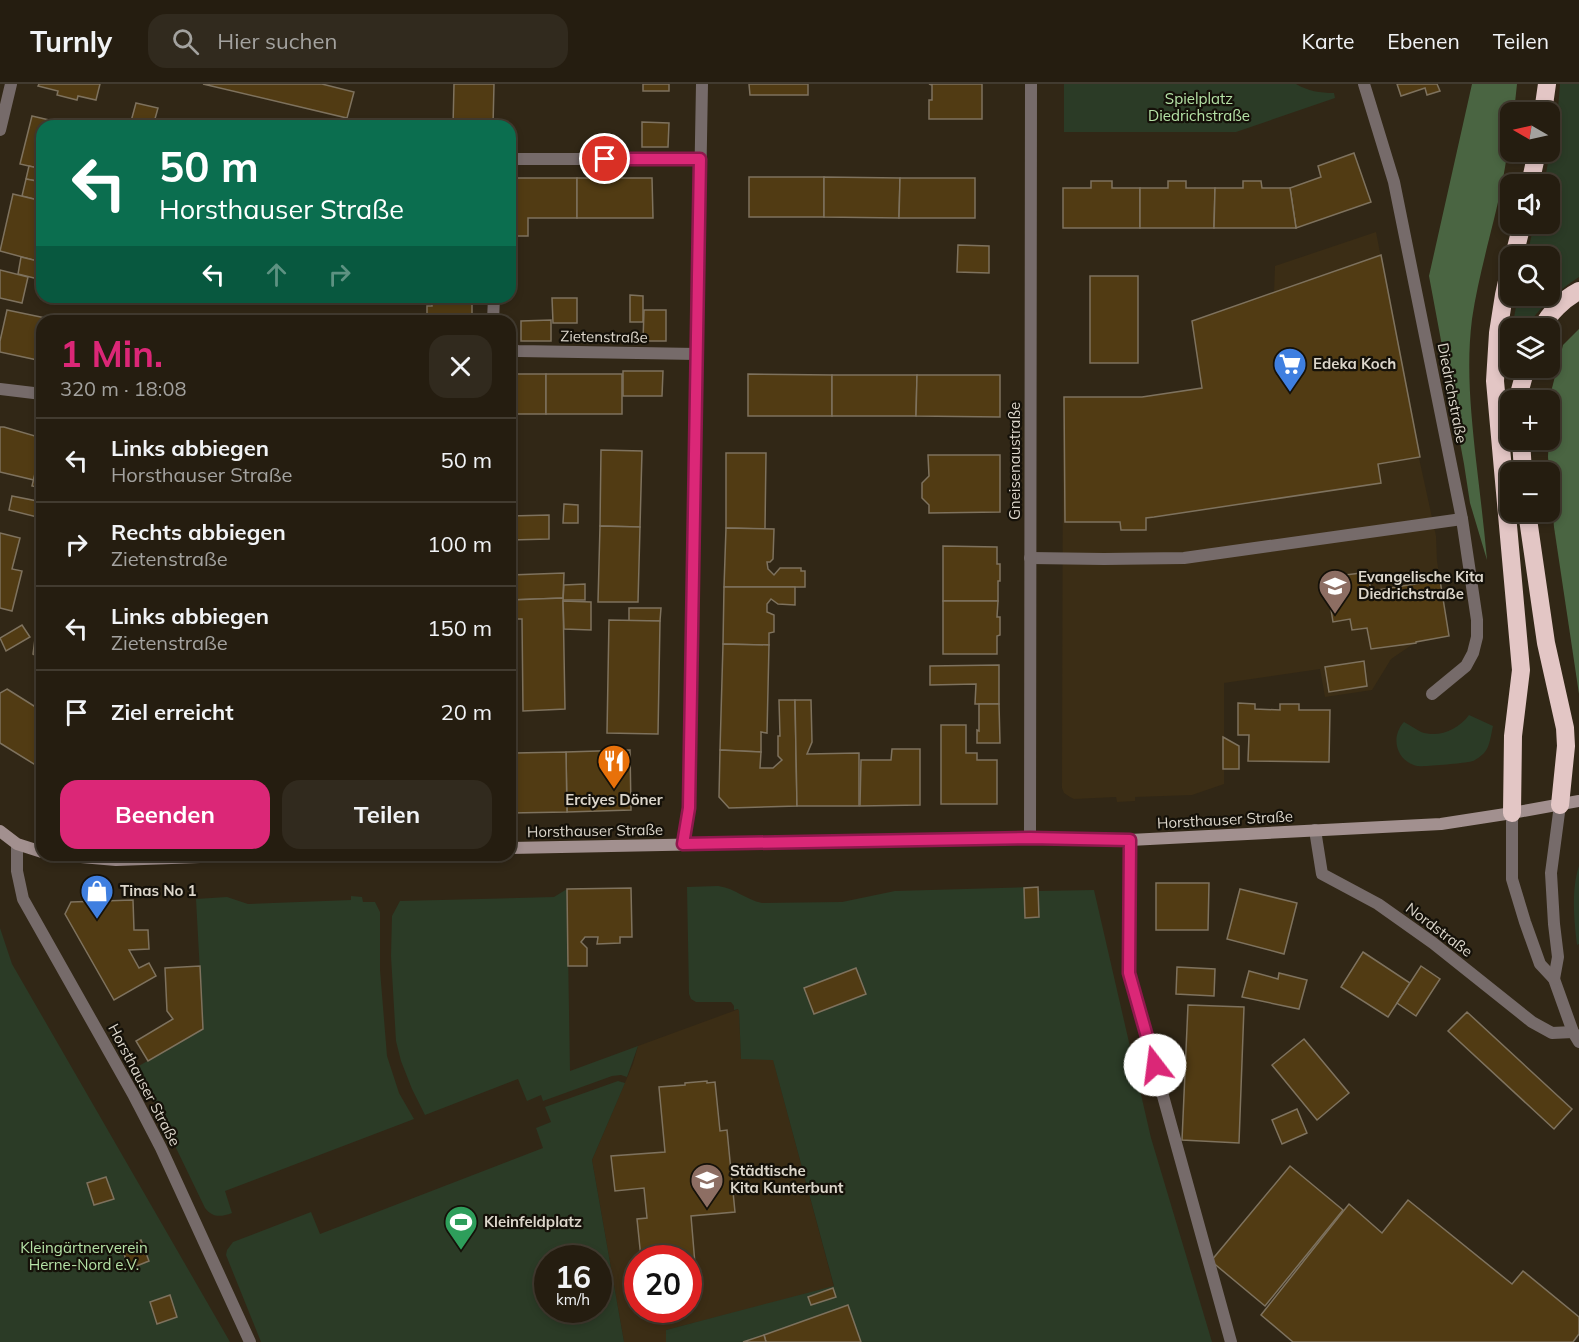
<!DOCTYPE html>
<html lang="de">
<meta charset="utf-8">
<style>
body{margin:0;font-family:Mulish,sans-serif;background:#312a1e;color:#f1f3f6;height:100vh;display:flex;flex-direction:column;font-size:22px;white-space:nowrap}
*{box-sizing:border-box;margin:0}
p{font-size:20px;color:#a3a29f}
.icon{flex:none;width:33px;height:33px;fill:none;stroke:currentColor;stroke-width:2;stroke-linecap:round;stroke-linejoin:round}
.map{position:relative;flex:1;overflow:hidden}
.side{position:absolute;left:36px;top:231px;width:480px;height:546px;display:flex;flex-direction:column;background:#251d10;border-radius:18px;box-shadow:0 3px 9px #0003,0 0 0 2px #423b30}
.side>*{flex:none}
.hud{position:absolute;left:36px;top:36px;width:480px;height:183px;border-radius:18px;box-shadow:0 3px 9px #0003,0 0 0 2px #423b30;background:#0b6e4f;color:#fff;overflow:hidden}
.needle{width:39px;rotate:279deg}
.fabs{position:absolute;left:1500px;top:18px;display:grid;gap:12px}
.fabs a{display:grid;place-items:center;width:60px;height:60px;border-radius:12px;background:#251d10;box-shadow:0 3px 9px #0003,0 0 0 2px #423b30;font-size:30px}
.speed{position:absolute;left:534px;top:1161px;display:flex;gap:12px;font-size:30px;font-weight:700;text-align:center}
.speed>*{display:grid;place-content:center;width:78px;height:78px;border-radius:50%;background:#251d10;box-shadow:0 3px 9px #0003,0 0 0 2px #423b30;line-height:1}
.speed small{font-size:15px;font-weight:400}
.speed .limit{border:9px solid #d22;background:#fff;color:#111}
.pin{position:absolute;display:grid;place-items:center;width:51px;height:51px;color:#fff;margin:-26px;border:3px solid #fff;border-radius:50%;box-shadow:0 2px 6px #0007}
.me{position:absolute;width:66px;margin:-33px;rotate:345deg;stroke-linejoin:round;filter:drop-shadow(0 0 4px #0008)}
.turn{display:flex;align-items:center;gap:21px;height:126px;padding:0 24px;font-size:27px}
.turn .icon{width:78px;height:78px;stroke-width:2.5}
.turn b{display:block;font-size:42px;line-height:51px}
.lanes{display:flex;align-items:center;height:57px;padding:0 24px;background:#0003;justify-content:center;gap:30px;direction:ltr}
.lanes .off{opacity:.35}
.round{display:grid;place-items:center;flex:none;width:63px;height:63px;border-radius:18px;background:#312a1e}
.headline{display:flex;align-items:center;justify-content:space-between;height:102px;padding:0 24px}
h1{font-size:36px;font-weight:700;line-height:45px;color:#db2777}
.action{display:flex;gap:12px;margin-top:auto;padding:12px 24px}
.action a{flex:1;height:69px;border-radius:18px;background:#db2777;color:#fff;font-size:24px;font-weight:700;line-height:69px;text-align:center}
.action a+a{background:#312a1e;color:#f1f3f6}
ul{padding:0;list-style:none}
li{display:flex;align-items:center;gap:18px;height:84px;padding:0 24px;border-top:2px solid #423b30}
li div{flex:1}
li b{display:block;font-size:22px}
li em{font-style:normal}
header{display:flex;align-items:center;gap:36px;box-sizing:border-box;height:84px;padding:0 30px;background:#251d10;border-bottom:2px solid #423b30}
header strong{font-size:28px}
nav{display:flex;gap:33px;margin-inline-start:auto;font-size:21px}
.search{width:420px;height:54px;background:#312a1e;display:flex;align-items:center;gap:15px;box-sizing:border-box;padding:0 21px;border-radius:18px;color:#a3a29f;font-size:22px}
.map>svg:first-child{display:block}
.built{fill:#3b2d15;fill-rule:evenodd}
.green{fill:#2b3b26;fill-rule:evenodd}
.forest{fill:#4a6542}
.building{fill:#513b13;stroke:#7e725e;stroke-width:1.5}
.lines{fill:none;stroke-linecap:round;stroke-linejoin:round}
.service{stroke:#766b6a;stroke-width:12}
.minor{stroke:#766b6a;stroke-width:12}
.tertiary{stroke:#766b6a;stroke-width:12}
.secondary{stroke:#a2908f;stroke-width:12}
.motorway{stroke:#e3c6c5;stroke-width:18}
.route-casing{stroke:#8e194d;stroke-width:15}
.route{stroke:#db2777;stroke-width:10}
.labels{text-anchor:middle;stroke-width:4.5;stroke-linejoin:round;paint-order:stroke}
.park-label{font-size:15px;fill:#b5e2a6;stroke:#151109}
.street-label{font-size:15px;fill:#dcd6cb;stroke:#151109}
.poi-label{font-size:15px;font-weight:bold;fill:#dcd6cb;stroke:#151109;text-anchor:start}
</style>
<header>
<strong>Turnly</strong>
<div class="search"><svg class="icon" aria-label="search" viewBox="0 0 24 24"><circle cx="10" cy="10" r="6"/><path d="M15 15l6 6"/></svg>Hier suchen</div>
<nav><a>Karte</a><a>Ebenen</a><a>Teilen</a></nav>
</header>
<div class="map">
<svg width="1579" height="1258" viewBox="0 0 1579 1258">
<rect width="100%" height="100%" fill="#312716"/>
<!-- built -->
<g class="built">
<polygon points="1376,148 1420,373 1419,374 1436,452 1437,477 1449,552 1416,558 1391,575 1372,606 1325,613 1320,585 1224,599 1224,700 1192,711 1135,713 1135,717 1117,718 1116,713 1074,715 1070,713 1064,709 1062,704 1063,313 1142,313 1202,304 1274,209 1275,182"/>
<path d="M739,925L741,975H773L834,1203L666,1246V1258H624L592,1076L633,980L638,962ZM638,1174H688V1226H638Z"/>
</g>
<!-- green -->
<g class="green">
<path d="M1064,0H1296C1308,7 1320,9 1334,9L1335,14L1236,48H1064Z"/>
<path d="M1560,0H1579V193C1557,207 1540,224 1525,244H1512L1518,212H1550V172H1527L1534,140H1550V100H1544L1558,25Z"/>
<path d="M1469,631L1493,642C1491,650 1490,663 1484,669C1482,671 1476,676 1473,677C1468,679 1422,683 1417,682C1396,677 1390,653 1404,638C1410,641 1415,645 1421,648C1439,654 1458,646 1469,631Z"/>
<path d="M1579,782V860L1577,861C1574,836 1571,806 1579,782Z"/>
<path d="M718,802C735,804 746,816 762,819L842,818L895,807L1038,803L1039,807L1094,806L1151,1054L1212,1258H666V1246L834,1202L773,976L741,975L739,927L738,925L734,926V922L731,918H696L691,915L689,910L687,803Z"/>
<polygon points="567,805 570,987 638,962 627,993 621,991 612,992 543,1017 541,1011 527,1017 518,995 425,1031 412,1005 401,977 396,957 391,872 392,832 400,817 554,813"/>
<path d="M351,812L362,813L363,818H375L380,828V886L387,972L399,1009L414,1035L225,1107L232,1129C221,1133 213,1134 205,1124L137,983L203,945L196,815L227,813L248,820L351,816Z"/>
<polygon points="0,844 12,880 230,1258 0,1258"/>
<path d="M618,997L625,999L592,1076L624,1258H261L226,1171L227,1166L233,1158L311,1128L320,1150L543,1064L536,1044L551,1038L545,1023ZM598,1174V1226H548V1174Z"/>
</g>
<!-- forest -->
<g class="forest">
<path d="M1472,0H1517L1514,28H1510C1510,99 1482,166 1472,235C1466,283 1471,329 1476,376C1480,410 1484,443 1487,476L1470,419L1464,380L1429,192Z"/>
<polygon points="1579,245 1579,610 1554,443 1548,373 1551,308 1563,261"/>
</g>
<!-- building -->
<g class="building">
<polygon points="39,0 100,0 96,16 78,12 77,16 57,11 58,7 38,2"/>
<polygon points="203,0 322,0 354,8 347,34"/>
<polygon points="454,0 494,0 493,42 453,42"/>
<rect x="643" y="0" width="26" height="7"/>
<polygon points="749,0 808,0 808,11 750,11"/>
<polygon points="929,0 982,0 982,35 929,35 929,16 932,16 932,1"/>
<polygon points="1397,0 1437,0 1440,7 1427,11 1425,4 1401,12"/>
<polygon points="136,19 158,24 153,42 130,41"/>
<polygon points="32,32 75,42 42,42 42,85 20,80"/>
<polygon points="642,38 669,39 668,63 642,63"/>
<polygon points="1354,69 1371,118 1296,144 1290,104 1321,93 1318,82"/>
<polygon points="29,82 42,85 42,98 26,95"/>
<rect x="749" y="93" width="75" height="40"/>
<polygon points="824,93 900,94 899,134 824,133"/>
<polygon points="510,94 577,94 577,134 528,134 528,152 510,152"/>
<polygon points="577,94 652,94 653,134 577,134"/>
<polygon points="900,94 975,94 975,134 899,134"/>
<polygon points="26,95 42,98 42,117 22,112"/>
<polygon points="1091,97 1112,97 1112,104 1140,104 1140,144 1063,144 1063,104 1091,104"/>
<polygon points="1168,97 1186,97 1186,104 1215,104 1214,144 1140,144 1140,104 1168,104"/>
<polygon points="1243,97 1261,97 1262,104 1290,104 1296,144 1214,144 1215,104 1243,104"/>
<polygon points="13,110 42,117 41,178 0,167"/>
<polygon points="958,161 989,162 989,189 957,188"/>
<polygon points="1381,171 1420,373 1378,380 1381,399 1154,433 1146,434 1146,446 1121,446 1120,438 1065,438 1064,313 1142,313 1202,304 1192,237"/>
<polygon points="21,173 42,178 42,196 18,190"/>
<polygon points="0,186 28,193 22,219 0,214"/>
<rect x="1090" y="192" width="48" height="87"/>
<polygon points="630,211 643,212 643,238 630,238"/>
<polygon points="432,213 472,213 472,237 432,237 432,236 427,236 427,222 432,222"/>
<polygon points="552,214 577,214 577,239 553,239"/>
<polygon points="7,226 60,237 42,237 42,277 0,268 0,257"/>
<polygon points="644,226 666,226 666,257 643,257"/>
<polygon points="71,233 91,237 70,237"/>
<polygon points="551,236 551,257 521,257 521,237"/>
<polygon points="623,287 663,287 662,312 623,312"/>
<rect x="510" y="290" width="36" height="40"/>
<rect x="546" y="290" width="76" height="40"/>
<polygon points="748,290 832,291 832,332 748,332"/>
<polygon points="832,291 917,291 916,332 832,332"/>
<polygon points="917,291 1000,291 1000,333 916,332"/>
<polygon points="0,343 4,343 42,354 42,359 34,396 0,388"/>
<polygon points="42,360 42,404 32,402"/>
<polygon points="601,366 642,367 640,443 600,442"/>
<polygon points="726,369 766,369 765,445 726,444"/>
<polygon points="928,371 1000,371 1000,428 929,429 929,421 922,414 922,399 929,392"/>
<polygon points="12,412 37,417 41,434 9,426"/>
<polygon points="564,420 578,421 578,439 563,439"/>
<polygon points="549,431 549,455 510,456 510,432"/>
<polygon points="600,442 640,443 638,518 598,518"/>
<polygon points="726,444 774,445 773,475 770,478 767,478 768,485 774,491 780,484 801,484 801,487 805,487 805,503 724,503"/>
<polygon points="0,449 20,454 12,485 22,487 12,527 0,524"/>
<polygon points="943,462 997,463 997,480 1000,480 1000,497 998,497 998,517 943,517"/>
<polygon points="1368,488 1371,507 1440,496 1449,552 1416,558 1416,559 1371,565 1367,544 1352,546 1350,535 1333,538 1330,519 1342,517 1338,492"/>
<polygon points="564,489 563,514 510,516 510,491"/>
<polygon points="585,500 585,516 563,516 564,501"/>
<polygon points="724,503 795,503 795,521 778,520 771,515 767,520 767,528 774,531 774,548 769,549 769,561 723,560"/>
<polygon points="563,514 565,625 523,627 522,535 510,535 510,516"/>
<polygon points="563,517 591,518 591,546 564,545"/>
<polygon points="943,517 998,517 997,533 1000,533 1000,551 997,552 997,570 943,570"/>
<polygon points="629,524 661,524 660,537 629,537"/>
<polygon points="38,532 42,532 42,575 33,570"/>
<polygon points="609,536 660,537 658,650 607,649"/>
<polygon points="22,541 30,553 6,567 0,554"/>
<polygon points="723,560 769,561 767,649 761,648 761,668 720,666"/>
<polygon points="1364,577 1367,602 1329,608 1325,583"/>
<polygon points="999,581 999,620 975,620 976,600 930,601 930,582"/>
<polygon points="7,605 42,627 42,685 0,659 0,609"/>
<polygon points="779,616 795,616 797,722 729,724 719,713 720,666 761,668 760,684 773,684 782,676 778,672 778,652 780,652"/>
<polygon points="795,616 811,616 812,658 807,670 859,669 859,722 797,722"/>
<polygon points="1238,619 1255,620 1255,625 1280,626 1280,620 1299,620 1299,626 1330,626 1329,678 1248,677 1249,651 1238,651"/>
<polygon points="979,620 999,620 1000,659 977,659 977,646 979,647"/>
<polygon points="941,641 966,641 966,669 977,669 977,676 997,676 997,720 941,720"/>
<polygon points="1223,653 1239,662 1239,685 1223,685"/>
<polygon points="892,665 920,665 920,721 860,722 861,676 891,676"/>
<polygon points="630,666 631,726 567,728 566,668"/>
<polygon points="566,668 567,728 510,729 510,673 515,673 515,669"/>
<polygon points="1156,799 1209,799 1208,846 1156,846"/>
<polygon points="1038,803 1039,833 1025,834 1024,804"/>
<polygon points="631,804 632,853 620,853 620,859 597,860 598,853 585,853 581,858 587,864 587,882 568,882 567,805"/>
<polygon points="1240,805 1297,819 1284,870 1227,855"/>
<polygon points="133,816 134,846 148,846 149,865 129,866 139,884 149,879 156,892 114,916 65,830 71,818"/>
<polygon points="1363,868 1410,899 1388,933 1341,903"/>
<polygon points="200,882 203,945 148,977 136,957 173,935 167,927 165,884"/>
<polygon points="1421,882 1440,895 1416,932 1397,919"/>
<polygon points="1177,883 1215,885 1214,912 1176,910"/>
<polygon points="856,884 866,910 814,930 804,904"/>
<polygon points="1249,887 1278,895 1279,889 1307,896 1299,925 1242,913"/>
<polygon points="1188,921 1244,923 1239,1059 1182,1056"/>
<polygon points="1467,928 1572,1025 1554,1045 1448,947"/>
<polygon points="1304,955 1349,1009 1317,1036 1272,981"/>
<polygon points="707,997 707,999 715,998 720,1047 727,1046 735,1128 691,1132 695,1180 688,1181 688,1174 641,1174 637,1135 647,1134 644,1104 615,1107 611,1072 665,1068 659,1003 685,1001 685,999"/>
<polygon points="1297,1025 1307,1049 1282,1060 1272,1036"/>
<polygon points="1290,1082 1343,1126 1265,1222 1211,1177"/>
<polygon points="106,1093 114,1115 94,1121 87,1099"/>
<polygon points="1408,1116 1512,1200 1523,1187 1579,1233 1579,1250 1573,1258 1293,1258 1261,1231 1349,1120 1382,1149"/>
<polygon points="141,1156 149,1177 129,1185 122,1164"/>
<polygon points="833,1204 836,1213 811,1221 808,1213"/>
<polygon points="170,1211 177,1233 157,1240 150,1218"/>
<polygon points="848,1221 861,1258 766,1258 764,1251"/>
<polygon points="764,1251 766,1258 743,1258"/>
</g>
<g class="lines">
<!-- service -->
<g class="service">
<polyline points="510,75 700,75"/>
<polyline points="493,237 494,213"/>
<polyline points="510,266 518,267 697,270"/>
<polyline points="1030,474 1104,475 1184,474 1462,435"/>
<polyline points="1130,756 1129,889 1231,1258"/>
<polyline points="17,760 17,787 23,815 133,1010 161,1064 250,1258"/>
</g>
<!-- minor -->
<g class="minor">
<polyline points="1364,0 1394,98 1462,435 1477,536 1477,553 1473,569 1466,582 1432,610"/>
<polyline points="0,46 11,0"/>
<polyline points="0,305 42,310"/>
<polyline points="1315,746 1322,790 1378,820 1433,859 1532,938 1552,949 1573,948"/>
<polyline points="1030,754 1031,0"/>
<polyline points="683,760 689,724 702,0"/>
</g>
<!-- tertiary -->
<g class="tertiary">
<polyline points="1512,729 1512,795 1525,838 1540,880 1554,895 1573,948 1579,958"/>
<polyline points="1554,895 1558,873 1554,840 1551,789 1560,721"/>
</g>
<!-- secondary -->
<g class="secondary">
<polyline points="0,747 17,760 42,768"/>
<polyline points="510,764 1030,754 1130,756 1441,740 1512,729 1579,717"/>
<polyline points="58,771 116,776 257,771"/>
</g>
<!-- motorway -->
<g class="motorway">
<polyline points="1543,28 1547,0"/>
<polyline points="1530,100 1537,68"/>
<polyline points="1514,172 1522,140"/>
<polyline points="1510,184 1504,211 1498,249 1495,297 1521,586 1513,652 1512,729"/>
<path d="M1542,244C1549,229 1564,215 1579,207"/>
<polyline points="1521,316 1520,306 1526,284"/>
<polyline points="1521,356 1523,388"/>
<polyline points="1527,428 1546,559 1565,644 1566,662 1560,721"/>
</g>
</g>
<g class="lines">
<!-- route casing -->
<g class="route-casing">
<polyline id="route" points="605,75 700,75 689,724 683,760 1030,754 1130,756 1129,889 1155,981"/>
</g>
<!-- route -->
<use href="#route" class="route"/>
</g>
<!-- icons -->
<defs>
<g id="supermarket-pin" transform="scale(1.725)"><path d="M0 17L-7.5 6A9.5 9.5 0 1 1 7.5 6Z" fill="#3f7fe0" stroke="#151109"/><path d="M-6-5.5h2.5l.6 2H6L4.5 2H-2.5L-4.4-4H-6ZM-1.5 3.2a1.3 1.3 0 1 0 .1 0ZM3 3.2a1.3 1.3 0 1 0 .1 0Z" fill="#fff"/></g>
<g id="school-pin" transform="scale(1.725)"><path d="M0 17L-7.5 6A9.5 9.5 0 1 1 7.5 6Z" fill="#8d6e63" stroke="#151109"/><path d="M0-5L7-2L0 1L-7-2ZM-4 1L0 2.5L4 1V4Q0 6-4 4Z" fill="#fff"/></g>
<g id="restaurant-pin" transform="scale(1.725)"><path d="M0 17L-7.5 6A9.5 9.5 0 1 1 7.5 6Z" fill="#e8710a" stroke="#151109"/><path d="M-5-6h1v4h1v-4h1v4h1v-4h1v5L-1.5 .5V6h-2V.5L-5-1ZM5-6V6H3V1.5H1.5Q1.5-4 5-6Z" fill="#fff"/></g>
<g id="shop-pin" transform="scale(1.725)"><path d="M0 17L-7.5 6A9.5 9.5 0 1 1 7.5 6Z" fill="#3f7fe0" stroke="#151109"/><path d="M-5-2.5h2.3a2.7 3.5 0 0 1 5.4 0H5L5.5 6h-11ZM-1.5-2.5h3a1.5 2.3 0 0 0-3 0Z" fill="#fff"/></g>
<g id="stadium-pin" transform="scale(1.725)"><path d="M0 17L-7.5 6A9.5 9.5 0 1 1 7.5 6Z" fill="#2e9e5b" stroke="#151109"/><path d="M0-5a6.5 5 0 1 0 0 10a6.5 5 0 1 0 0-10ZM-3.5-1.8h7v3.6h-7Z" fill="#fff"/></g>
</defs>
<g fill-rule="evenodd">
<use href="#supermarket-pin" x="1290" y="280"/>
<use href="#school-pin" x="1335" y="502"/>
<use href="#restaurant-pin" x="614" y="677"/>
<use href="#shop-pin" x="97" y="807"/>
<use href="#school-pin" x="707" y="1096"/>
<use href="#stadium-pin" x="461" y="1138"/>
</g>
<g class="labels">
<!-- park labels -->
<g class="park-label">
<text x="1199" y="20">Spielplatz<tspan x="1199" dy="17">Diedrichstraße</tspan></text>
<text x="84" y="1169">Kleingärtnerverein<tspan x="84" dy="17">Herne-Nord e.V.</tspan></text>
</g>
<!-- street labels -->
<g class="street-label">
<text transform="translate(604 253) rotate(1)" y="5">Zietenstraße</text>
<text transform="translate(1452 309) rotate(79)" y="5">Diedrichstraße</text>
<text transform="translate(1015 377) rotate(-90)" y="5">Gneisenaustraße</text>
<text transform="translate(1225 736) rotate(-3)" y="5">Horsthauser Straße</text>
<text transform="translate(595 747) rotate(-1)" y="5">Horsthauser Straße</text>
<text transform="translate(1439 846) rotate(37)" y="5">Nordstraße</text>
<text transform="translate(144 1001) rotate(62)" y="5">Horsthauser Straße</text>
</g>
<!-- poi labels -->
<g class="poi-label">
<text x="1313" y="285">Edeka Koch</text>
<text x="1358" y="498">Evangelische Kita<tspan x="1358" dy="17">Diedrichstraße</tspan></text>
<text x="614" y="721" text-anchor="middle">Erciyes Döner</text>
<text x="120" y="812">Tinas No 1</text>
<text x="730" y="1092">Städtische<tspan x="730" dy="17">Kita Kunterbunt</tspan></text>
<text x="484" y="1143">Kleinfeldplatz</text>
</g>
</g>
</svg>
<div class="fabs">
<a><svg class="needle" viewBox="-14 -14 28 28"><path d="M0-13l5 13h-10z" fill="#e53935"/><path d="M0 13l5-13h-10z" fill="#a3a29f"/></svg></a>
<a><svg class="icon" aria-label="sound" viewBox="0 0 24 24"><path d="M4 9h4l5-4v14l-5-4H4zM17 9q2 3 0 6"/></svg></a>
<a><svg class="icon" aria-label="search" viewBox="0 0 24 24"><circle cx="10" cy="10" r="6"/><path d="M15 15l6 6"/></svg></a>
<a><svg class="icon" aria-label="layers" viewBox="0 0 24 24"><path d="M12 4l9 5-9 5-9-5zM3 14l9 5 9-5"/></svg></a>
<a>+</a>
<a>−</a>
</div>
<div class="speed"><div>16<small>km/h</small></div><div class="limit">20</div></div>
<div class="pin" style="left:605px;top:75px;background:#d93025"><svg class="icon" aria-label="arrive" viewBox="0 0 24 24"><path d="M6 21V4h12l-3 4 3 4H6"/></svg></div>
<svg class="me" style="left:1155px;top:981px" viewBox="-20 -20 40 40"><circle r="19" fill="#fff"/><path d="M0-13L10 11 0 6-10 11z" fill="#db2777"/></svg>
<div class="hud">
<div class="turn"><svg class="icon" aria-label="left" viewBox="0 0 24 24"><path d="M17 20v-9H6M10 6l-5 5 5 5"/></svg><div><b>50 m</b>Horsthauser Straße</div></div>
<div class="lanes"><svg class="icon" aria-label="left" viewBox="0 0 24 24"><path d="M17 20v-9H6M10 6l-5 5 5 5"/></svg><svg class="icon off" aria-label="ahead" viewBox="0 0 24 24"><path d="M12 20V5M6 11l6-6 6 6"/></svg><svg class="icon off" aria-label="right" viewBox="0 0 24 24"><path d="M7 20v-9h11M14 6l5 5-5 5"/></svg></div>
</div>
<section class="side">
<div class="headline"><div><h1>1 Min.</h1><p>320 m · 18:08</p></div><a class="round"><svg class="icon" aria-label="close" viewBox="0 0 24 24"><path d="M6 6l12 12M18 6L6 18"/></svg></a></div>
<ul>
<li><svg class="icon" aria-label="left" viewBox="0 0 24 24"><path d="M17 20v-9H6M10 6l-5 5 5 5"/></svg><div><b>Links abbiegen</b><p>Horsthauser Straße</p></div><em>50 m</em></li>
<li><svg class="icon" aria-label="right" viewBox="0 0 24 24"><path d="M7 20v-9h11M14 6l5 5-5 5"/></svg><div><b>Rechts abbiegen</b><p>Zietenstraße</p></div><em>100 m</em></li>
<li><svg class="icon" aria-label="left" viewBox="0 0 24 24"><path d="M17 20v-9H6M10 6l-5 5 5 5"/></svg><div><b>Links abbiegen</b><p>Zietenstraße</p></div><em>150 m</em></li>
<li><svg class="icon" aria-label="arrive" viewBox="0 0 24 24"><path d="M6 21V4h12l-3 4 3 4H6"/></svg><div><b>Ziel erreicht</b></div><em>20 m</em></li>
</ul>
<div class="action"><a>Beenden</a><a>Teilen</a></div>
</section>
</div>
